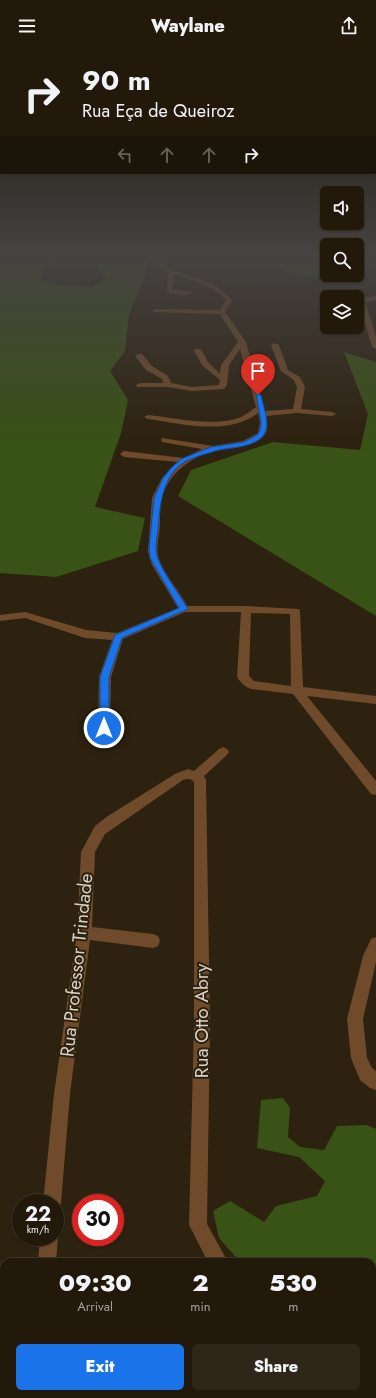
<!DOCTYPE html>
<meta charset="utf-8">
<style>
body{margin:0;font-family:Jost,sans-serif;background:#2e2619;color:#f1f3f6;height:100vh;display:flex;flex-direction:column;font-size:15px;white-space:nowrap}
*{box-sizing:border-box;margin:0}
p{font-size:13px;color:#a2a09d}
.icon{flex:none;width:22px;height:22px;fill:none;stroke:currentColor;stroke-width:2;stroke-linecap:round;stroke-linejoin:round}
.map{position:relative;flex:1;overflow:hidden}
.panel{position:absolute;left:0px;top:1206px;width:376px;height:140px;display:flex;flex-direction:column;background:#22190b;border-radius:12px 12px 0 0;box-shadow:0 1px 3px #0004,0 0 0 1px #3f382c}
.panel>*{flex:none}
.guide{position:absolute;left:0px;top:0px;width:376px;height:122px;box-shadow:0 1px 3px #0004,0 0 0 1px #3f382c;background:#22190b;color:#f1f3f6;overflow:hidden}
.controls{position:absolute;left:320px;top:134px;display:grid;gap:8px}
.controls a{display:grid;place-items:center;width:44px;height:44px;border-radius:6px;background:#22190b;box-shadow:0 1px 3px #0004,0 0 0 1px #3f382c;font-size:20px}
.speed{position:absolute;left:12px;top:1142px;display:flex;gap:8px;font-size:20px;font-weight:700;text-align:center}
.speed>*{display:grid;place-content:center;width:52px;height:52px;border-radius:50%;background:#22190b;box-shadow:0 1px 3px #0004,0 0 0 1px #3f382c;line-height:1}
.speed small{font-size:10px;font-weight:400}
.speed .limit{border:6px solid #d22;background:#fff;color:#111}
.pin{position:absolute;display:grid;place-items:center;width:34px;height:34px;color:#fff;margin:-41px -17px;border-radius:50% 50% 50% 0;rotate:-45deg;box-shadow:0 0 4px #0007}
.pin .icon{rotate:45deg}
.me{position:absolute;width:44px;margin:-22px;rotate:0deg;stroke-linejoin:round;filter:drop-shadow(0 0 3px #0008)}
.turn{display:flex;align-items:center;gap:14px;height:84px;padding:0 16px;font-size:18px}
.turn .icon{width:52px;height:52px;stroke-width:2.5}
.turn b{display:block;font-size:28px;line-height:34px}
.lanes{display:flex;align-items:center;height:38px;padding:0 16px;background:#0003;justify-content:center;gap:20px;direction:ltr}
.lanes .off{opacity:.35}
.eta{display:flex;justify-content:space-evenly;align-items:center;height:68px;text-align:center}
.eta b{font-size:24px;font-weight:800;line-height:28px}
.cta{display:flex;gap:8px;margin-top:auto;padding:8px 16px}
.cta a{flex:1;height:46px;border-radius:6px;background:#1a73e8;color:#fff;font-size:16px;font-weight:800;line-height:46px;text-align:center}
.cta a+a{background:#2e2619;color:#f1f3f6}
header{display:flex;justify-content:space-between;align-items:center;height:52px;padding:0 16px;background:#22190b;font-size:18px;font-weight:800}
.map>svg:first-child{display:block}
.forest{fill:#395216}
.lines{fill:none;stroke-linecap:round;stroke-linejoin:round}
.street{fill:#704b2b;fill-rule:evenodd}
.route{fill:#1a73e8;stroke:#114b97}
.labels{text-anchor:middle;stroke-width:4;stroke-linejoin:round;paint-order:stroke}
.near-street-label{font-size:19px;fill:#d9d1c6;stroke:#2d210f}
</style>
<header><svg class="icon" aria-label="menu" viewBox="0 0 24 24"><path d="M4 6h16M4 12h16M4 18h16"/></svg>Waylane<svg class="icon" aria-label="share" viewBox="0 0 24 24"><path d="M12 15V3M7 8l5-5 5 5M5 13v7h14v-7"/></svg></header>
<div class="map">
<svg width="376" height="1346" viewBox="0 0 376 1346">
<rect width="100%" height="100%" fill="#2d210f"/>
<!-- forest -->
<g class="forest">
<polygon points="0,202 51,202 40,227 55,233 93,235 107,227 96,214 121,205 122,202 139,202 148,207 147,219 129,262 125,299 110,319 128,348 121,381 95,455 145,466 138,499 56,525 0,521"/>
<polygon points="268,202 323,202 327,208 327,223 307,226 278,217"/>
<polygon points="344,300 376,310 376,564 178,444 191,418 273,390 360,398 368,362"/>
<polygon points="283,1046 290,1056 288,1085 300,1095 324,1098 337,1074 367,1073 376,1077 376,1303 372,1304 372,1210 240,1210 219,1186 213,1159 230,1149 264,1170 276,1154 317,1144 325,1129 299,1105 257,1096 261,1048"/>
</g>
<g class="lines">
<!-- street -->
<g class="street">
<path d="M145,202H151C171,226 210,222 231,247L232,248L225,260L246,290L265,359L293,357L297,335L294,328L281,319L271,293L275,291L279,293L288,318L300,325L305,335L301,357L332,360L336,362L332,364L297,361L266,364C276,399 228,394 207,401C190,407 174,419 166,435C160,446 160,459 160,471C160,482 155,496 159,507C165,524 179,538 187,554H246L299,557L300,559L303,635L376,644V652L307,644L376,729V743L371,742L293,642L251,637C245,635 240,630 237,625L241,560H185L123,587L111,625L110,676L108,679L104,680L100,679L98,676L99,625L112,588L85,586L25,566L0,569V563L25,560L86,578L117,581L178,556L152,513L148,500L152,446L162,426L178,410L124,405L120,402L124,399L184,406L202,397L162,390L161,388L162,386L213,394L243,389L258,381L260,370L258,361C228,384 182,372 148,367L144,365L148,363C175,366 219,376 243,364C248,361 252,358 256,355L240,297L229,313L227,333L224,337L192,339L168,335H137L136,333L140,331H163L162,327L146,318L135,304L139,302H142L152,314L168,324L171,331L192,335L219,333L220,328L202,313L194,299L195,297H201L208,310L220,322L221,313L238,290L220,262L153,260V258L155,257L220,258L226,248C213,233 191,228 174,222L172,238L189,239L192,241L189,243L167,241L168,220L156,214ZM251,561L290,562L291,634L254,629L249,624Z"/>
<polygon points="376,244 376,248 365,250 376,284 376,297 372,295 359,250 362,246"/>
<path d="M223,695L227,697L229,700L227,703L204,724L206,728L210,972L207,1172L228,1210H208L189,1173L194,972V730C190,726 188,727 183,728L105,782L95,800L92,875L153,882L158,884L160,889L158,894L153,896L90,888L70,1042L61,1151L58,1157L55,1159V1151H43L54,1042L77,881L81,800L95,774L108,764L175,722L188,717L194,719L219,697Z"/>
<polygon points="376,885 376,910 363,967 367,1006 372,1016 376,1019 376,1038 370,1036 360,1028 351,1006 347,967 363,904 371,887"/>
<polygon points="55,1178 58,1185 56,1210 38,1210 40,1185 55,1185"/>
<polygon points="0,1267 4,1269 4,1290 0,1288"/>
<rect x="22" y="1342" width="20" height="4"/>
<rect x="103" y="1342" width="20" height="4"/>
<polygon points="263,1342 283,1342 284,1346 264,1346"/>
</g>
</g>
<!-- sky -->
<linearGradient id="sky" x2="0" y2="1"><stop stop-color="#191208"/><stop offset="0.52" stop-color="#464342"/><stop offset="1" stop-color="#464342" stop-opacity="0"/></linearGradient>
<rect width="376" height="390" fill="url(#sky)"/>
<!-- route -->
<path class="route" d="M256,342L261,343C263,355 273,376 261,386C247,398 225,394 209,401C201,403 193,406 186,409C162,423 160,453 158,477C157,486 154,498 158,507C164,522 179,542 188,557L122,586L109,625V676L104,680L101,679L100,676V625L115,583L179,556L150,506L149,495L154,446L163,426L171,416L181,407L211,395L244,390L257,383L260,378L261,370Z"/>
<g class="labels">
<!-- near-street labels -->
<g class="near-street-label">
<text transform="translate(76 913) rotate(-84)" y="7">Rua Professor Trindade</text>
<text transform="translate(201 969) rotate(-90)" y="7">Rua Otto Abry</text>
</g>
</g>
</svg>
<div class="controls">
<a><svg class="icon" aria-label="sound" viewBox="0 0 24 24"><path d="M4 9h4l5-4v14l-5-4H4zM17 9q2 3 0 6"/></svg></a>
<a><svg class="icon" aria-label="search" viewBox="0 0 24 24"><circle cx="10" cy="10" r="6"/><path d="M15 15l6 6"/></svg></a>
<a><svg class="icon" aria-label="layers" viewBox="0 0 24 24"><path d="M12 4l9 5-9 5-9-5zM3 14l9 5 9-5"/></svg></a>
</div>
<div class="speed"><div>22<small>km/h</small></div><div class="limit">30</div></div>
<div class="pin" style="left:258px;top:343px;background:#d93025"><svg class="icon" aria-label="arrive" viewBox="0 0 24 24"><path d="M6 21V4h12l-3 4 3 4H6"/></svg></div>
<svg class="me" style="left:104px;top:676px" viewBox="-20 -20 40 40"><circle r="17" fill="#1a73e8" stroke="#fff" stroke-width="3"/><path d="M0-11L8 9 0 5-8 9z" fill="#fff"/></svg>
<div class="guide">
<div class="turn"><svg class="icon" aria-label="right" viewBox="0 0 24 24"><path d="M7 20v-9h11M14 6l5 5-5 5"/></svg><div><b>90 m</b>Rua Eça de Queiroz</div></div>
<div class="lanes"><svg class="icon off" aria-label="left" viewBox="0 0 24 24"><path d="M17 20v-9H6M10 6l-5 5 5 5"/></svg><svg class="icon off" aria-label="ahead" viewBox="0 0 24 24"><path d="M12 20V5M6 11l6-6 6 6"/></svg><svg class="icon off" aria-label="ahead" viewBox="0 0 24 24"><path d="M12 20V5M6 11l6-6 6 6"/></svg><svg class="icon" aria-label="right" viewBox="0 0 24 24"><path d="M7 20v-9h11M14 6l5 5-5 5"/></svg></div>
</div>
<section class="panel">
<div class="eta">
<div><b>09:30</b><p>Arrival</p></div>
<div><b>2</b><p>min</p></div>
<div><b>530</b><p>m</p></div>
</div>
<div class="cta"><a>Exit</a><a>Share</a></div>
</section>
</div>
